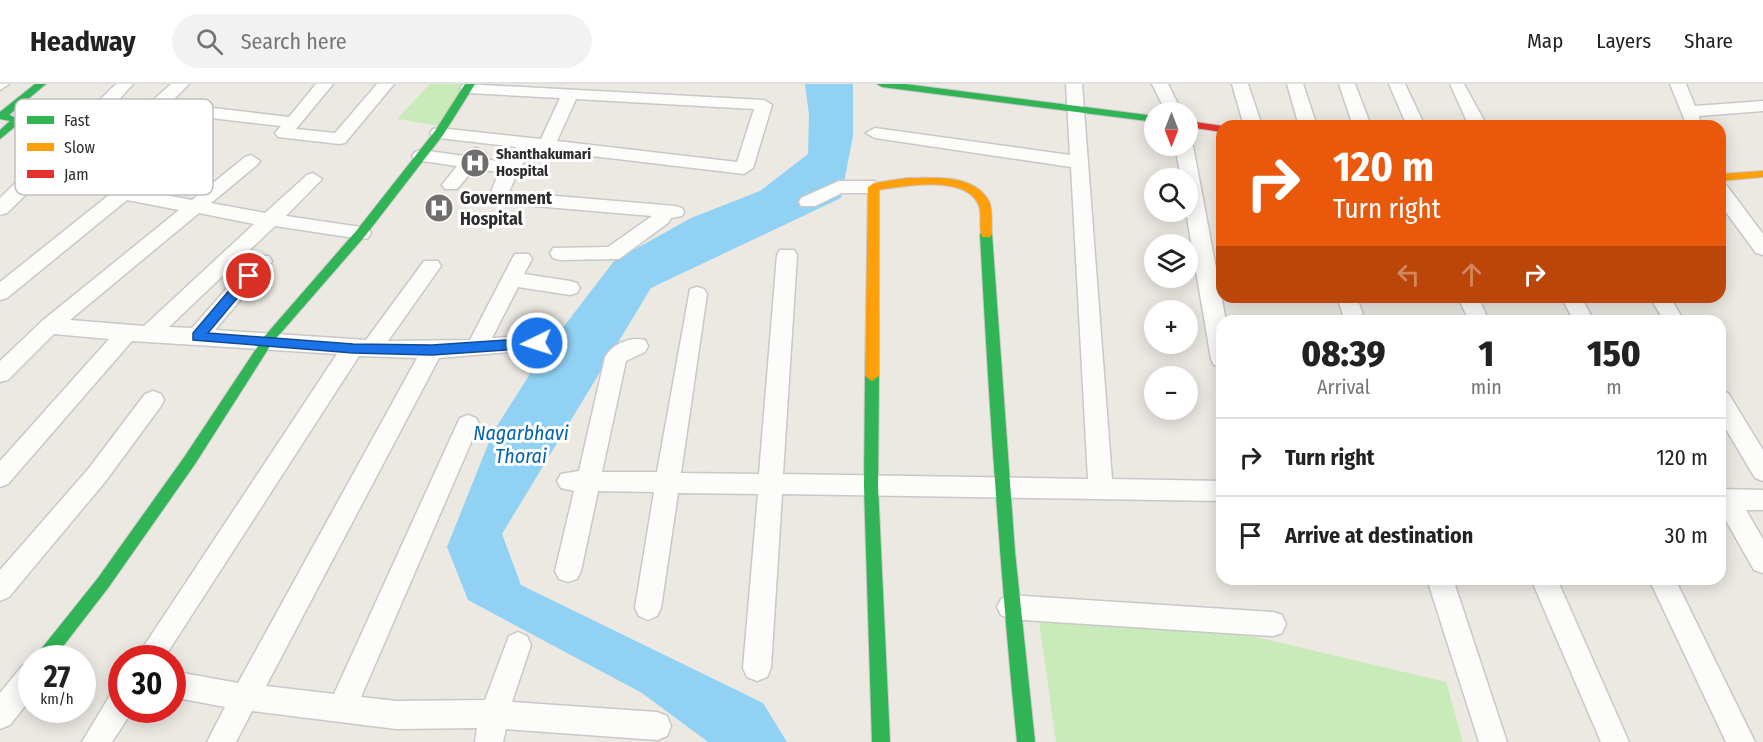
<!DOCTYPE html>
<meta charset="utf-8">
<style>
body{margin:0;font-family:"Fira Sans Condensed",sans-serif;background:#f2f2f2;color:#222;height:100vh;display:flex;flex-direction:column;font-size:22px;white-space:nowrap}
*{box-sizing:border-box;margin:0}
p{font-size:20px;color:#767676}
.icon{flex:none;width:33px;height:33px;fill:none;stroke:currentColor;stroke-width:2;stroke-linecap:round;stroke-linejoin:round}
.map{position:relative;flex:1;overflow:hidden}
.drawer{position:absolute;left:1216px;top:231px;width:510px;height:270px;display:flex;flex-direction:column;background:#fff;border-radius:18px;box-shadow:0 3px 15px #0003}
.drawer>*{flex:none}
.top-card{position:absolute;left:1216px;top:36px;width:510px;height:183px;border-radius:18px;box-shadow:0 3px 15px #0003;background:#ea580c;color:#fff;overflow:hidden}
.needle{width:39px;rotate:180deg}
.tools{position:absolute;left:1144px;top:18px;display:grid;gap:12px}
.tools a{display:grid;place-items:center;width:54px;height:54px;border-radius:50%;background:#fff;box-shadow:0 3px 15px #0003;font-size:30px}
.speed{position:absolute;left:18px;top:561px;display:flex;gap:12px;font-size:30px;font-weight:700;text-align:center}
.speed>*{display:grid;place-content:center;width:78px;height:78px;border-radius:50%;background:#fff;box-shadow:0 3px 15px #0003;line-height:1}
.speed small{font-size:15px;font-weight:400}
.speed .limit{border:9px solid #d22;background:#fff;color:#111}
.pin{position:absolute;display:grid;place-items:center;width:51px;height:51px;color:#fff;margin:-26px;border:3px solid #fff;border-radius:50%;box-shadow:0 2px 6px #0007}
.me{position:absolute;width:66px;margin:-33px;rotate:266deg;stroke-linejoin:round;filter:drop-shadow(0 0 4px #0008)}
.turn{display:flex;align-items:center;gap:21px;height:126px;padding:0 18px;font-size:27px}
.turn .icon{width:78px;height:78px;stroke-width:2.5}
.turn b{display:block;font-size:42px;line-height:51px}
.lanes{display:flex;align-items:center;height:57px;padding:0 18px;background:#0003;justify-content:center;gap:30px;direction:ltr}
.lanes .off{opacity:.35}
.eta{display:flex;justify-content:space-evenly;align-items:center;height:102px;text-align:center}
.eta b{font-size:36px;font-weight:800;line-height:42px}
ul{padding:0;list-style:none}
li{display:flex;align-items:center;gap:18px;height:78px;padding:0 18px;border-top:2px solid #e0e0e0}
li div{flex:1}
li b{display:block;font-size:22px}
li em{font-style:normal}
header{display:flex;align-items:center;gap:36px;box-sizing:border-box;height:84px;padding:0 30px;background:#fff;border-bottom:2px solid #e0e0e0}
header strong{font-size:28px}
nav{display:flex;gap:33px;margin-inline-start:auto;font-size:21px}
.search{width:420px;height:54px;background:#f2f2f2;display:flex;align-items:center;gap:15px;box-sizing:border-box;padding:0 21px;border-radius:33px;color:#767676;font-size:22px}
.map>svg:first-child{display:block}
.green{fill:#c9eab9}
.water{fill:#91d2f4}
.lines{fill:none;stroke-linecap:round;stroke-linejoin:round}
.street-casing{stroke:#c9c8c8;stroke-width:3}
.fast-casing{stroke:#c9c8c8;stroke-width:2}
.slow-casing{stroke:#c9c8c8;stroke-width:2}
.jam-casing{stroke:#c9c8c8;stroke-width:2}
.street{fill:#fcfcfb;fill-rule:evenodd}
.fast{fill:#30b455;fill-rule:evenodd}
.slow{fill:#ff9f0a;fill-rule:evenodd}
.jam{fill:#e5322d;fill-rule:evenodd}
.route{fill:#1a73e8;stroke:#114b97;stroke-width:1.5}
.labels{text-anchor:middle;stroke-width:6;stroke-linejoin:round;paint-order:stroke}
.far-poi-label{font-size:15px;font-weight:bold;fill:#2e2e2e;stroke:#fff;text-anchor:start}
.poi-label{font-size:18px;font-weight:bold;fill:#2e2e2e;stroke:#fff;text-anchor:start}
.water-label{font-size:20px;font-style:italic;fill:#0064b0;stroke:#fff}
.key{fill:#fff;stroke:#c0c0c0;stroke-width:1.5}
.key-label{font-size:16px;fill:#2e2e2e}
</style>
<header>
<strong>Headway</strong>
<div class="search"><svg class="icon" aria-label="search" viewBox="0 0 24 24"><circle cx="10" cy="10" r="6"/><path d="M15 15l6 6"/></svg>Search here</div>
<nav><a>Map</a><a>Layers</a><a>Share</a></nav>
</header>
<div class="map">
<svg width="1763" height="658" viewBox="0 0 1763 658">
<rect width="100%" height="100%" fill="#ece9e3"/>
<!-- green -->
<g class="green">
<polygon points="430,0 473,0 440,42 397,35"/>
<polygon points="1038,530 1218,544 1446,598 1463,658 1056,658"/>
</g>
<!-- water -->
<polygon class="water" points="805,0 853,0 853,52 841,114 651,204 502,450 521,501 763,619 787,658 708,658 642,609 468,516 447,463 493,348 542,271 614,177 691,134 760,107 808,70 809,31"/>
<g class="lines">
<!-- street casing -->
<g class="street-casing">
<g id="street">
<polygon points="0,0 9,0 0,6"/>
<polygon points="116,0 133,0 89,49 7,129 0,131 0,114 67,48 12,40 9,36 12,32 18,31 76,39"/>
<path d="M171,0H189L170,19L289,33L316,0H333L296,45L335,49L377,0H394L345,59L339,60L278,53L275,49L281,42L159,28L70,89L120,102L188,47L194,46L203,51L200,55L138,106L192,116L245,73L251,71L260,77L257,81L211,119L265,129L307,91L313,89L322,95L286,132L361,143L368,144L371,149L368,154L361,155L275,142L169,243L192,244L255,172H269L272,177L269,182L215,246L366,256L424,177H438L441,182L388,257L470,256L512,175L515,170H529L532,175L524,190L570,197L577,199L580,204L577,209L570,211L518,203L492,254L537,251L545,253L548,259L545,265L439,274L266,602L334,610L457,340L460,334L468,331L476,334L479,340L361,613L396,617L485,616L509,552L518,548L527,552L531,561L512,618L657,628L667,632L671,642L667,652L657,656L506,645L503,658H475L477,644L396,645L252,627L236,658H207L225,623L172,613V587L238,599L417,274L359,272L164,574H136L337,270L132,257L8,400L0,403V377L109,255L54,250L8,296L0,298V277L42,237L179,126L127,116L7,214L0,216V198L109,111L49,95L46,91L49,87L150,19ZM199,129L254,140L144,242L70,236Z"/>
<path d="M464,0L764,16L772,21L753,84L744,90L533,65L519,85L509,108L675,122L682,124L684,128L682,132L671,134L668,139L619,175L560,176L553,174L550,169L553,164L608,163L652,132L498,119L489,113L499,88L474,85L457,105H445L442,101L457,82L415,76L412,72L415,68L421,66L465,72L471,66L477,64L486,70L483,75L505,78L516,63L439,54L433,53L430,49L433,45L439,44L541,55L560,14L468,9L460,4ZM576,15L754,25L737,78L557,57Z"/>
<path d="M1066,0H1082L1112,395L1222,397V417L782,410L771,584L767,593L757,597L747,593L743,584L758,410L678,409L661,524L657,532L648,536L639,532L635,524L654,408L598,407L581,487L577,495L568,498L559,495L555,487L574,407L561,404L557,397L561,390L579,387L605,273C612,260 631,252 645,256L648,262L645,268L626,277L602,388H657L690,205L697,203L704,205L707,210L681,389L759,390L777,171L780,166H794L797,171L783,390L1088,395L1071,83L875,54L866,49L875,44L1070,71Z"/>
<polygon points="1152,0 1168,0 1182,28 1166,28"/>
<polygon points="1232,0 1248,0 1262,42 1244,42"/>
<polygon points="1287,0 1303,0 1317,42 1299,42"/>
<polygon points="1339,0 1355,0 1371,42 1353,42"/>
<polygon points="1389,0 1405,0 1425,42 1407,42"/>
<polygon points="1450,0 1464,0 1487,42 1469,42"/>
<polygon points="1670,0 1686,0 1695,22 1763,17 1763,27 1699,32 1701,42 1687,42"/>
<polygon points="1188,58 1193,62 1226,237 1222,237 1222,283 1214,281 1211,275 1186,128 1188,94 1181,94 1175,62 1188,62"/>
<polygon points="839,97 874,97 883,103 874,109 842,109 815,122 801,122 799,118 801,114"/>
<polygon points="1720,100 1727,102 1763,150 1763,171 1756,169 1720,120"/>
<polygon points="1337,213 1357,213 1365,237 1345,237"/>
<polygon points="1458,213 1478,213 1489,237 1469,237"/>
<polygon points="1561,213 1581,213 1594,237 1574,237"/>
<polygon points="1650,213 1670,213 1684,237 1664,237"/>
<polygon points="1720,306 1728,309 1763,366 1763,397 1755,394 1720,335"/>
<polygon points="153,307 161,310 164,316 161,322 105,398 9,513 0,517 0,486 89,384 145,310"/>
<polygon points="1720,405 1763,406 1763,426 1746,426 1763,455 1763,489 1754,486 1720,426"/>
<polygon points="1427,495 1453,495 1507,658 1479,658"/>
<polygon points="1531,495 1557,495 1629,658 1601,658"/>
<polygon points="1649,495 1675,495 1755,658 1726,658"/>
<polygon points="1010,511 1273,528 1282,531 1286,540 1282,549 1273,552 1010,535 1001,531 997,523 1001,515"/>
<polygon points="32,578 32,613 10,641 0,645 0,609 22,582"/>
<polygon points="122,605 122,626 133,626 112,658 82,658 112,608"/>
</g>
</g>
<!-- fast casing -->
<g class="fast-casing">
<g id="fast">
<polygon points="35,0 46,0 9,31 23,36 0,55 0,46 10,37 0,35 0,28"/>
<polygon points="465,0 475,0 443,51 365,152 272,259 195,380 108,504 54,574 36,574 38,569 98,494 185,372 264,253 357,146 435,47"/>
<polygon points="877,0 905,0 1155,32 1155,38 882,3"/>
<path d="M986,146L992,150L1015,468L1035,658H1017C1000,489 989,320 980,150Z"/>
<polygon points="872,287 879,292 878,402 890,658 872,658 864,402 865,292"/>
</g>
</g>
<!-- slow casing -->
<g class="slow-casing">
<g id="slow">
<polygon points="1763,87 1763,93 1720,97 1720,90"/>
<path d="M907,94C934,94 973,89 989,117C993,125 991,141 992,150L990,153H982C978,143 983,129 978,120C965,91 905,102 879,106V292L872,297L865,292L868,103L874,99Z"/>
</g>
</g>
<!-- jam casing -->
<g class="jam-casing">
<polygon id="jam" points="1188,37 1223,42 1222,48 1188,43"/>
</g>
<!-- street -->
<use href="#street" class="street"/>
<!-- fast -->
<use href="#fast" class="fast"/>
<!-- slow -->
<use href="#slow" class="slow"/>
<!-- jam -->
<use href="#jam" class="jam"/>
</g>
<!-- route -->
<polygon class="route" points="249,188 255,192 253,195 208,249 353,260 432,261 537,254 543,259 537,264 432,271 353,269 193,256 193,249 244,189"/>
<!-- icons -->
<defs>
<g id="hospital-disc" transform="scale(1.5)"><circle r="9.5" fill="#706f6d" stroke="#fff"/><path d="M-5-5h3v3.5h4V-5h3V5h-3V1.5h-4V5h-3Z" fill="#fff"/></g>
</defs>
<g fill-rule="evenodd">
<use href="#hospital-disc" x="475" y="79"/>
<use href="#hospital-disc" x="439" y="124"/>
</g>
<g class="labels">
<!-- far-poi labels -->
<g class="far-poi-label">
<text x="496" y="75">Shanthakumari<tspan x="496" dy="17">Hospital</tspan></text>
</g>
<!-- poi labels -->
<g class="poi-label">
<text x="460" y="120">Government<tspan x="460" dy="21">Hospital</tspan></text>
</g>
<!-- water labels -->
<g class="water-label">
<text x="521" y="356">Nagarbhavi<tspan x="521" dy="23">Thorai</tspan></text>
</g>
</g>
<!-- legend -->
<rect x="15" y="15" width="198" height="96" rx="9" class="key"/>
<rect x="27" y="32" width="27" height="8" fill="#30b455"/>
<rect x="27" y="59" width="27" height="8" fill="#ff9f0a"/>
<rect x="27" y="86" width="27" height="8" fill="#e5322d"/>
<g class="key-label">
<text x="64" y="42">Fast</text>
<text x="64" y="69">Slow</text>
<text x="64" y="96">Jam</text>
</g>
</svg>
<div class="tools">
<a><svg class="needle" viewBox="-14 -14 28 28"><path d="M0-13l5 13h-10z" fill="#e53935"/><path d="M0 13l5-13h-10z" fill="#767676"/></svg></a>
<a><svg class="icon" aria-label="search" viewBox="0 0 24 24"><circle cx="10" cy="10" r="6"/><path d="M15 15l6 6"/></svg></a>
<a><svg class="icon" aria-label="layers" viewBox="0 0 24 24"><path d="M12 4l9 5-9 5-9-5zM3 14l9 5 9-5"/></svg></a>
<a>+</a>
<a>−</a>
</div>
<div class="speed"><div>27<small>km/h</small></div><div class="limit">30</div></div>
<div class="pin" style="left:249px;top:192px;background:#d93025"><svg class="icon" aria-label="arrive" viewBox="0 0 24 24"><path d="M6 21V4h12l-3 4 3 4H6"/></svg></div>
<svg class="me" style="left:537px;top:259px" viewBox="-20 -20 40 40"><circle r="17" fill="#1a73e8" stroke="#fff" stroke-width="3"/><path d="M0-11L8 9 0 5-8 9z" fill="#fff"/></svg>
<div class="top-card">
<div class="turn"><svg class="icon" aria-label="right" viewBox="0 0 24 24"><path d="M7 20v-9h11M14 6l5 5-5 5"/></svg><div><b>120 m</b>Turn right</div></div>
<div class="lanes"><svg class="icon off" aria-label="left" viewBox="0 0 24 24"><path d="M17 20v-9H6M10 6l-5 5 5 5"/></svg><svg class="icon off" aria-label="ahead" viewBox="0 0 24 24"><path d="M12 20V5M6 11l6-6 6 6"/></svg><svg class="icon" aria-label="right" viewBox="0 0 24 24"><path d="M7 20v-9h11M14 6l5 5-5 5"/></svg></div>
</div>
<section class="drawer">
<div class="eta">
<div><b>08:39</b><p>Arrival</p></div>
<div><b>1</b><p>min</p></div>
<div><b>150</b><p>m</p></div>
</div>
<ul>
<li><svg class="icon" aria-label="right" viewBox="0 0 24 24"><path d="M7 20v-9h11M14 6l5 5-5 5"/></svg><div><b>Turn right</b></div><em>120 m</em></li>
<li><svg class="icon" aria-label="arrive" viewBox="0 0 24 24"><path d="M6 21V4h12l-3 4 3 4H6"/></svg><div><b>Arrive at destination</b></div><em>30 m</em></li>
</ul>
</section>
</div>
